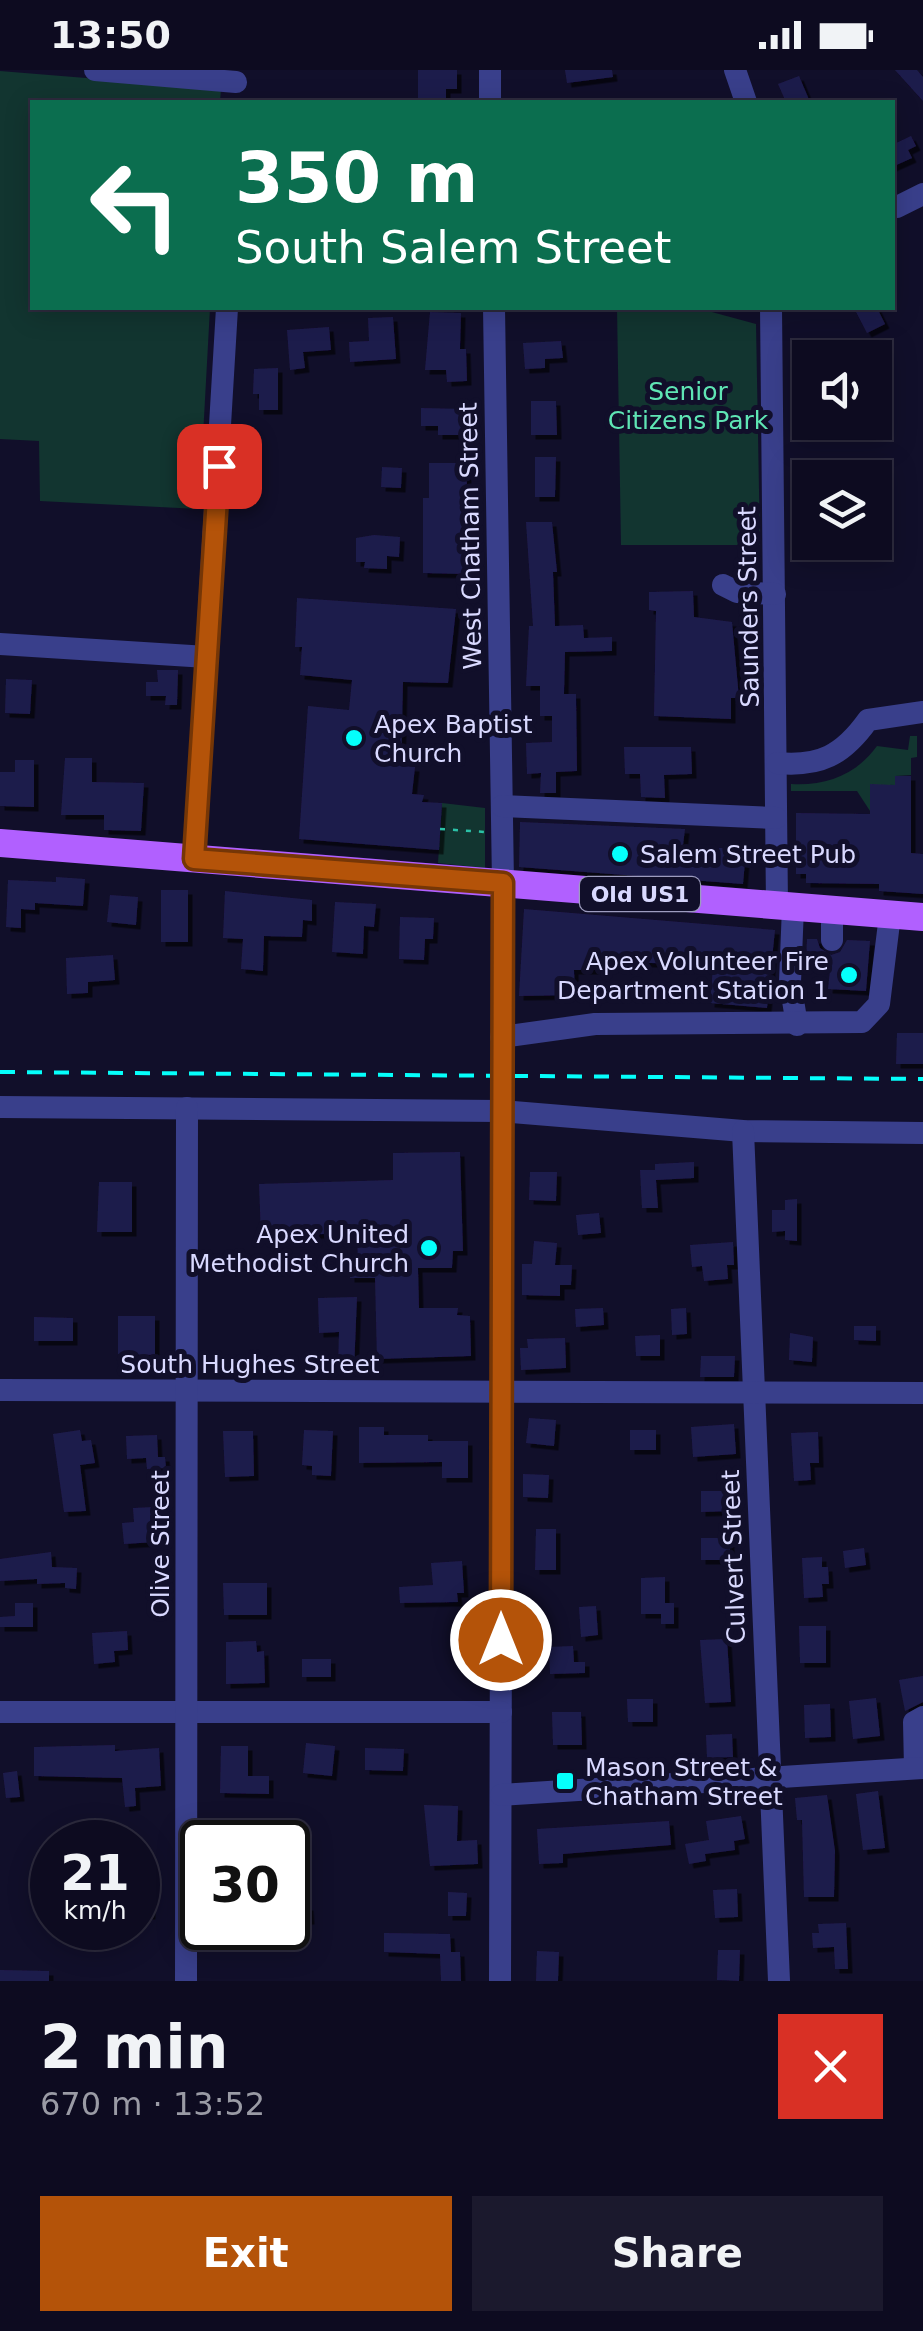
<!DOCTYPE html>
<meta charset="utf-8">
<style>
body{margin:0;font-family:"DejaVu Sans",sans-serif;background:#1b192d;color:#f1f3f6;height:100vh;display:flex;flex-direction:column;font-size:38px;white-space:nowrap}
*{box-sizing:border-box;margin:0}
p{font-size:32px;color:#9a9ba5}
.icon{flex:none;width:55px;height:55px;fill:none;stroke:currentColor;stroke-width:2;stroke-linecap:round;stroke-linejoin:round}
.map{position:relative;height:1911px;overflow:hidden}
.details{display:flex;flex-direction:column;background:#0d0b20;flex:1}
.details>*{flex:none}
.top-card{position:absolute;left:30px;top:30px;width:865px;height:210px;border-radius:0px;box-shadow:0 5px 25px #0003,0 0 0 2px #2d2b3e;background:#0b6e4f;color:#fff;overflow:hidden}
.buttons{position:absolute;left:792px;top:270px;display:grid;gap:20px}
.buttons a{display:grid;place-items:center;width:100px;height:100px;border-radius:0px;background:#0d0b20;box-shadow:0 5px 25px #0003,0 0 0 2px #2d2b3e;font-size:50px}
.speed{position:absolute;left:30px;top:1750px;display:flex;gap:20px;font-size:50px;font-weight:700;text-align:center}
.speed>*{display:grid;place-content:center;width:130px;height:130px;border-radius:50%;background:#0d0b20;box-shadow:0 5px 25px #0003,0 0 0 2px #2d2b3e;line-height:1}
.speed small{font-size:25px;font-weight:400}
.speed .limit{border:5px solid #111;border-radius:15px;background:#fff;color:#111}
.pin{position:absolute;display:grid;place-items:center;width:85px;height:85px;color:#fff;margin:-42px;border-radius:20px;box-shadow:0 5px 15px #0006}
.me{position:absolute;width:110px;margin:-55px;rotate:0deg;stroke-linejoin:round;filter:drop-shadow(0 0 8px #0008)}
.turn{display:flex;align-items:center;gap:35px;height:210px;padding:0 40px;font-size:45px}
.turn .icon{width:130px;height:130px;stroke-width:2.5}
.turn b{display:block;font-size:70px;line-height:85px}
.round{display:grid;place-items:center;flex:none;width:105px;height:105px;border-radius:0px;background:#1b192d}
.summary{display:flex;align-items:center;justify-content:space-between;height:170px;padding:0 40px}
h1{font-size:60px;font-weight:600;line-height:75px}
.primary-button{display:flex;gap:20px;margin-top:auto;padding:20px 40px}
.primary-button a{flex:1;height:115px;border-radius:0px;background:#b45309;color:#fff;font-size:40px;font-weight:600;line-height:115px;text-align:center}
.primary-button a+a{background:#1b192d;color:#f1f3f6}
.status{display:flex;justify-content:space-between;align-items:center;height:70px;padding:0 50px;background:#0d0b20;direction:ltr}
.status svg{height:28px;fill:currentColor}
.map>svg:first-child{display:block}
.green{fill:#123530}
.building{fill:#1f1b4c;filter:url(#shadow)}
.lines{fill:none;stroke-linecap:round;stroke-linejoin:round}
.path{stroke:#2bc1a7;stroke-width:2.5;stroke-dasharray:5 8;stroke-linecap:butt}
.minor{stroke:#393f8b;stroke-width:22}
.major{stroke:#b160ff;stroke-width:28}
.rail{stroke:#05fffb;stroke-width:4;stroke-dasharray:15 12;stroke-linecap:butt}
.route-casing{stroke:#753606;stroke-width:25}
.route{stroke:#b45309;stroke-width:18}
.poi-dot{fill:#05fffb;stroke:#110f2a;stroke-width:4}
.labels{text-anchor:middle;stroke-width:10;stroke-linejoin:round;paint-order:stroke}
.shield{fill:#110f2a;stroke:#9d9cbf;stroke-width:2.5}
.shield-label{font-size:22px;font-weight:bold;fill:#d9d9ff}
.park-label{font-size:25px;fill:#5fe5b4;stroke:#110f2a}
.street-label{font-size:25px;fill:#d9d9ff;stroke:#110f2a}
.poi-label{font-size:25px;fill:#d9d9ff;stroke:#110f2a;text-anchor:start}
</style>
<div class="status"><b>13:50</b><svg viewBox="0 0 49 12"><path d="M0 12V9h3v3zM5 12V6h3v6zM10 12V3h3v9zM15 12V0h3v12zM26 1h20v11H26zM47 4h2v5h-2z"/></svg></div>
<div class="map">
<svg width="923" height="1911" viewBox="0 0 923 1911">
<defs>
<filter id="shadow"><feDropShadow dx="4.5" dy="4.5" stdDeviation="0" flood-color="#0009"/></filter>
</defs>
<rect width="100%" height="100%" fill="#110f2a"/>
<!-- green -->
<g class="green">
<polygon points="0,1 221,19 220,32 32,32 32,238 210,238 199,439 40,431 39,371 0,369"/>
<polygon points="617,238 697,238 756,254 760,475 621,475"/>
<path d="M910,666H917V687L911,688V705L895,706V732L885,715H870L872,744L857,721H791V714C826,716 856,705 877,676L908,680Z"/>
<polygon points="442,733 485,738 485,798 438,793"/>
</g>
<!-- building -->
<g class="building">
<polygon points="418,0 457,0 457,19 446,19 446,32 418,32"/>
<polygon points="565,0 612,0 613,7 567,13"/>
<polygon points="895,0 917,0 923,7 923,31"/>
<polygon points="799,6 810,32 786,32 778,14"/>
<polygon points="911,66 916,76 908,80 912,88 892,97 892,75"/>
<polygon points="854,238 877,238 885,254 867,263"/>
<polygon points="430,242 461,243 460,279 466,279 467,311 447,312 446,300 425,300"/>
<polygon points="393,247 396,289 350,292 349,272 369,271 368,248"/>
<polygon points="329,257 331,280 303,282 305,298 290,300 287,260"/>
<polygon points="561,271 563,288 545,289 545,298 525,299 523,273"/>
<polygon points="278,298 278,340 259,340 259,324 253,324 254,299"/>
<polygon points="531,331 556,331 557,365 531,365"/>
<polygon points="421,338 464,339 463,365 438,365 438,356 421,356"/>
<polygon points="535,387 556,387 555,427 535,427"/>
<polygon points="429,393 467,393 466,504 423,503 423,428 429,428"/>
<polygon points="382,397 402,398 401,418 381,417"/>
<polygon points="526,452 552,452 557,502 553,502 555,556 583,555 584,568 612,567 612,581 565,582 564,624 576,624 577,701 556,702 556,723 540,723 541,703 527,704 526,673 552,672 552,646 540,646 540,616 526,616 529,556 533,556"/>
<polygon points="374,465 400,467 399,487 387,486 387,499 364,498 365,492 356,492 356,468"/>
<polygon points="693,521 694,547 732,552 739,628 731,628 731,649 654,646 656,541 649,540 649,522"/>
<polygon points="297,528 456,539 448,613 403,612 401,696 415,697 412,724 424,725 422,732 442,733 439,780 299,769 308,636 349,640 352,610 300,605 302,577 295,577"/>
<polygon points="157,600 178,600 177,635 165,635 166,626 146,626 146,612 158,612"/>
<polygon points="6,609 32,610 30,644 5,643"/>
<polygon points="624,677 691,677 692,704 664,705 665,728 641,727 640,704 625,704"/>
<polygon points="65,688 92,688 92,712 144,713 141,761 104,760 104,745 61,745"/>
<polygon points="15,690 34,690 34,737 0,736 0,702 15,702"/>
<polygon points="895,706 911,706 911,783 923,784 923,824 879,821 879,814 806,813 806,804 796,804 796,743 870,744 870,714 895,715"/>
<polygon points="520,752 685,759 683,775 746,780 743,814 519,797"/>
<polygon points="56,807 85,809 83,836 35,833 35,840 21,839 21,858 6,857 8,810 56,812"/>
<rect x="161" y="820" width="27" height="52"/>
<polygon points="225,821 312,830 312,851 303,850 302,867 264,866 263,901 241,899 243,869 223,868"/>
<polygon points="110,825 138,827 136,855 107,852"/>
<polygon points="335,832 376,834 374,857 364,856 363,884 332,882"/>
<polygon points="524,839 775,860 767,938 710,933 713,897 675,894 604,891 603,900 574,900 575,925 519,926"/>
<polygon points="400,847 434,848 433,869 425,869 424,890 399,889"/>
<polygon points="807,869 817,869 820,878 831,885 840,882 847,870 870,871 866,921 828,919 831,891 806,890"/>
<polygon points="113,885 115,910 88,912 88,923 67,924 66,888"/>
<polygon points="897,963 923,963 923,994 896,994"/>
<polygon points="460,1082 463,1181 453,1181 452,1198 418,1198 419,1238 458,1238 457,1245 470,1246 471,1286 377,1289 375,1208 350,1208 350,1194 358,1194 357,1163 261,1166 259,1114 393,1110 393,1083"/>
<polygon points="694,1092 694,1108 656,1110 658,1138 642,1138 640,1100 655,1100 655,1094"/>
<polygon points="530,1102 557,1102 556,1131 529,1130"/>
<polygon points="99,1112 132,1112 132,1162 97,1162"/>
<polygon points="797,1129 797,1171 785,1170 785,1161 772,1162 772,1140 785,1140 785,1130"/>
<polygon points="599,1143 601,1163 578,1165 576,1145"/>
<polygon points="534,1171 557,1173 555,1195 572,1195 571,1215 560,1215 560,1226 522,1225 522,1194 532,1194"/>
<polygon points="733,1172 734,1195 727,1195 728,1209 704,1211 702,1196 692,1197 690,1175"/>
<polygon points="357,1227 354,1300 338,1300 339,1262 319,1263 318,1228"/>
<polygon points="603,1238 604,1255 576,1257 575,1239"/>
<polygon points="686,1238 687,1264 672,1265 671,1239"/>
<polygon points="118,1246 155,1246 155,1285 118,1284"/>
<polygon points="34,1247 73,1248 73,1271 34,1271"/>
<polygon points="854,1256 876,1256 876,1271 854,1270"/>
<polygon points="790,1263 813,1267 812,1292 789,1290"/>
<polygon points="660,1265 660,1286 636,1286 635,1266"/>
<polygon points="565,1268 566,1298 521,1300 520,1278 528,1278 527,1269"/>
<polygon points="701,1286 735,1286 734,1307 700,1307"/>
<polygon points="529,1348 556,1350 554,1376 526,1373"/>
<polygon points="734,1354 736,1384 693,1387 691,1357"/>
<polygon points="359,1357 384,1357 384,1365 428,1365 428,1371 468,1371 468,1408 442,1408 442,1392 359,1393"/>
<polygon points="80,1360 82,1371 91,1370 95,1393 80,1395 86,1441 64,1442 53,1364"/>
<polygon points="304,1360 333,1361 331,1406 312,1405 312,1396 302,1395"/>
<rect x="630" y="1360" width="26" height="20"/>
<polygon points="223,1361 253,1361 254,1406 225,1407"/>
<polygon points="818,1362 819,1393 810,1393 811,1410 794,1411 791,1363"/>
<polygon points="157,1365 158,1387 165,1387 166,1398 147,1399 146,1388 127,1389 126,1366"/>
<polygon points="523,1404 549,1405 548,1428 523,1427"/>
<polygon points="701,1421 731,1421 732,1441 701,1442"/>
<polygon points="154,1437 156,1472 124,1474 122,1453 134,1452 133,1438"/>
<polygon points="536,1459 556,1459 556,1500 535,1500"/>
<rect x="701" y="1468" width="29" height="22"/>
<polygon points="864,1478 866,1495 845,1498 843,1481"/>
<polygon points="51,1482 52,1497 77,1498 76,1519 65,1518 65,1513 37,1514 37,1509 0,1511 0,1489"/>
<polygon points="822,1487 822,1497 828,1497 829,1514 822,1514 823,1527 804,1528 802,1488"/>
<polygon points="462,1491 464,1523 457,1523 458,1532 400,1533 399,1517 433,1515 431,1493"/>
<polygon points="665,1507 665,1533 674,1533 674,1554 661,1554 661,1544 641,1544 641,1508"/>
<polygon points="223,1513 267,1513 267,1545 224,1545"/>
<polygon points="15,1533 33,1533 33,1557 0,1557 0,1547 15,1546"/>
<polygon points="596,1536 598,1565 581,1567 579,1537"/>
<polygon points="799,1556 826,1556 826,1593 800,1593"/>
<polygon points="127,1561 128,1580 114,1581 115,1592 94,1594 92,1563"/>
<polygon points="727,1569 731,1632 705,1633 700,1570"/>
<polygon points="256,1571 257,1582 264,1581 265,1613 226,1614 226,1572"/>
<polygon points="573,1576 574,1592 585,1592 585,1603 550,1604 549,1577"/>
<rect x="302" y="1589" width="29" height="18"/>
<polygon points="923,1606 923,1632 905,1641 899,1610"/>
<polygon points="876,1628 880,1666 853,1669 849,1631"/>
<polygon points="627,1629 653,1629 653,1652 628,1652"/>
<polygon points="830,1634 831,1667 805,1668 804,1635"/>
<polygon points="552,1642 581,1642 582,1675 553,1675"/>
<polygon points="732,1664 733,1687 707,1688 706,1665"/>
<polygon points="306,1673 335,1676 332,1706 303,1703"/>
<polygon points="115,1675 115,1681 159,1678 161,1716 135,1718 136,1736 125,1737 122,1708 34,1706 34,1677"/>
<polygon points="221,1676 248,1676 248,1706 269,1706 269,1724 220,1723"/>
<polygon points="365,1678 404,1679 403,1701 365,1700"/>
<polygon points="17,1701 20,1727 6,1728 3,1703"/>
<polygon points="878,1721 885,1778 863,1780 856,1724"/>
<polygon points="827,1725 835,1781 834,1827 804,1827 802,1750 797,1750 795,1728"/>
<polygon points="424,1735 458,1736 457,1771 477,1770 478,1794 430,1796"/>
<polygon points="741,1746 745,1769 734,1771 735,1780 705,1784 706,1791 689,1794 685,1774 709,1770 706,1751"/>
<polygon points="287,1750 287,1768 267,1768 267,1751"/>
<polygon points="669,1751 671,1775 563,1784 563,1793 539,1794 537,1759"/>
<rect x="138" y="1819" width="13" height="26"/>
<polygon points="737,1819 738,1847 715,1848 713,1820"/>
<polygon points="448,1822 467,1823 466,1846 448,1846"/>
<polygon points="309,1836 310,1850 288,1852 288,1837"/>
<polygon points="846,1853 848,1899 835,1899 834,1877 813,1878 812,1863 819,1863 818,1854"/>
<polygon points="384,1863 450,1864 451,1882 460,1882 461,1911 441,1911 440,1884 384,1882"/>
<polygon points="718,1880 740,1880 739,1911 717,1910"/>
<polygon points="537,1881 559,1882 558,1911 536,1911"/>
<polygon points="0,1900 49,1901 49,1911 0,1911"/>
</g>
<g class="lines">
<!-- path -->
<polyline class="path" points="440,759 485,762"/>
<!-- minor -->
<g class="minor">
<polyline points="95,0 236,12"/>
<polyline points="490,0 490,32"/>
<polyline points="735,0 746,32"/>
<polyline points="897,137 923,124"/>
<polyline points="494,238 503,813 500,1911"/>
<polyline points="771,238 777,836"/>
<polyline points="723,515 737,522 775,524"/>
<polyline points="0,574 207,587"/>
<path d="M777,693C820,697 843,685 868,650L923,642"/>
<polyline points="502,736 776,748"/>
<polyline points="194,789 227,238"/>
<polyline points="793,837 790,912 797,955"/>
<polyline points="832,840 832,870"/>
<polyline points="501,967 595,954 862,952 879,934 890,845"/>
<polyline points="0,1037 500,1041 743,1061 923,1063"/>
<polyline points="743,1061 779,1911"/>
<polyline points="0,1320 923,1323"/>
<polyline points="0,1642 501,1642"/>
<polyline points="915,1698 914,1652 923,1647"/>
<polyline points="501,1725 923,1698"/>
<polyline points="186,1911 187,1038"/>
</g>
<!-- major -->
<polyline class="major" points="0,773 923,847"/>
<!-- rail -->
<polyline class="rail" points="0,1002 923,1009"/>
</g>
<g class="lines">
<!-- route casing -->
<g class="route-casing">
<polyline id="route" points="219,396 194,789 503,813 501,1570"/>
</g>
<!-- route -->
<use href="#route" class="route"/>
</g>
<!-- markers -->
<g class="poi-dot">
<circle cx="354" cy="668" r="10"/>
<circle cx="620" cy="784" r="10"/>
<circle cx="849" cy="905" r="10"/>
<circle cx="429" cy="1178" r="10"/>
<rect x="555" y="1701" width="20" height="20" rx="5"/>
</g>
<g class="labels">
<!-- shield labels -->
<rect class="shield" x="580" y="807" width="120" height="34" rx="8"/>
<g class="shield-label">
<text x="640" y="832">Old US1</text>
</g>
<!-- park labels -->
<g class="park-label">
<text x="688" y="330">Senior<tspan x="688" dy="29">Citizens Park</tspan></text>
</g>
<!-- street labels -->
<g class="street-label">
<text transform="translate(470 466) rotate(-91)" y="9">West Chatham Street</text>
<text transform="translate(748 537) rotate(-91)" y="9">Saunders Street</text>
<text x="250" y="1303">South Hughes Street</text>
<text transform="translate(160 1474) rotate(-90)" y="9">Olive Street</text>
<text transform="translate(733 1487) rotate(-92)" y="9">Culvert Street</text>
</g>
<!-- poi labels -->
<g class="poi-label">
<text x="374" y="663">Apex Baptist<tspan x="374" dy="29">Church</tspan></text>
<text x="640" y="793">Salem Street Pub</text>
<text x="829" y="900" text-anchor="end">Apex Volunteer Fire<tspan x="829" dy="29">Department Station 1</tspan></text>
<text x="409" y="1173" text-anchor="end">Apex United<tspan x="409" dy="29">Methodist Church</tspan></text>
<text x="585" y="1706">Mason Street &amp;<tspan x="585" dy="29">Chatham Street</tspan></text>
</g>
</g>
</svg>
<div class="buttons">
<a><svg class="icon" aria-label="sound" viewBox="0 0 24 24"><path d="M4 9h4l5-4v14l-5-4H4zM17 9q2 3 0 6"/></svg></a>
<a><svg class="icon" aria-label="layers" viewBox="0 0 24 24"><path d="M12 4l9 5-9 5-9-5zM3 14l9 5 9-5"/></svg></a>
</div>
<div class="speed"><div>21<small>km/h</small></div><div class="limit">30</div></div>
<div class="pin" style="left:219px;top:396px;background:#d93025"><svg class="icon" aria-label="arrive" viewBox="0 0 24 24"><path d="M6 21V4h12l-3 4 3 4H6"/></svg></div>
<svg class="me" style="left:501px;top:1570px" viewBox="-20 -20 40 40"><circle r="17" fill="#b45309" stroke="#fff" stroke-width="3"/><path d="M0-11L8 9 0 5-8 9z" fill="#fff"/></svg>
<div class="top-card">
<div class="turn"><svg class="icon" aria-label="left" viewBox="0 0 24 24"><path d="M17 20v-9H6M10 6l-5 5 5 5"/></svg><div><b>350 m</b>South Salem Street</div></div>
</div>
</div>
<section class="details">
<div class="summary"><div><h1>2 min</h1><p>670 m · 13:52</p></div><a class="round" style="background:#d93025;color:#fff"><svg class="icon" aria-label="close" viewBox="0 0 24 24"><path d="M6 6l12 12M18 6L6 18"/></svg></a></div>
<div class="primary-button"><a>Exit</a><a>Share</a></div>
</section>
